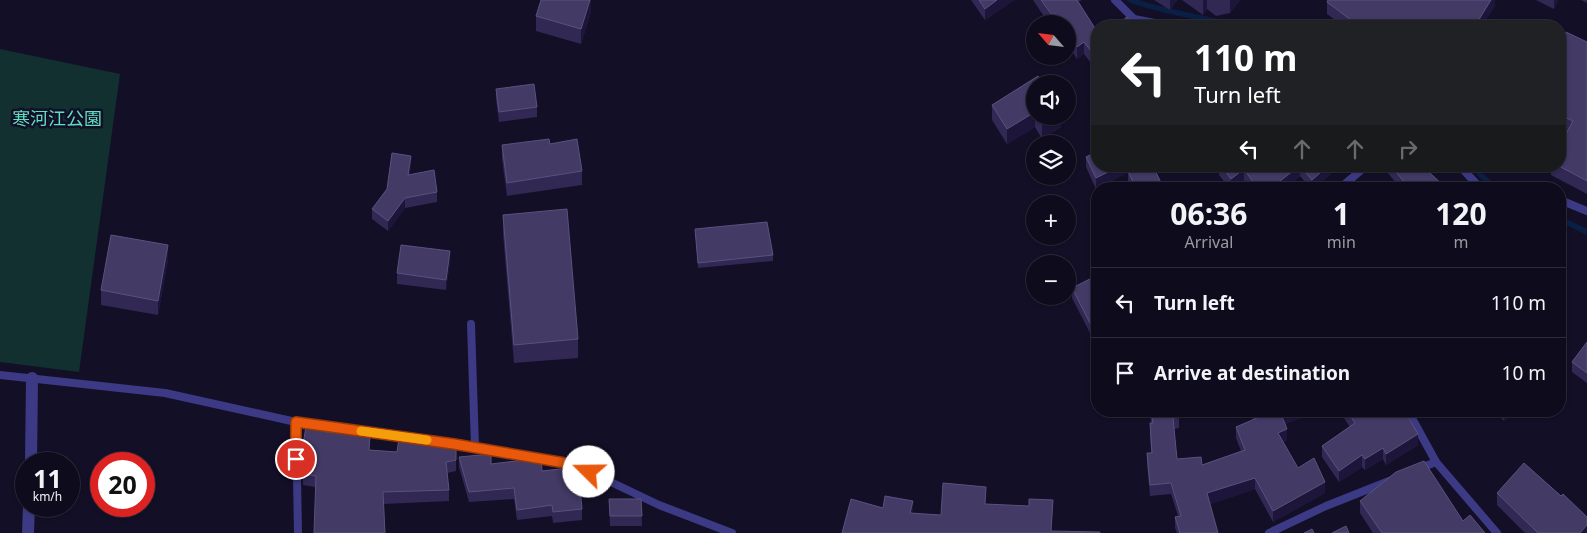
<!DOCTYPE html>
<meta charset="utf-8">
<style>
body{margin:0;font-family:"Noto Sans","Noto Sans JP",sans-serif;background:#171425;color:#f1f3f6;height:100vh;display:flex;flex-direction:column;font-size:19px;white-space:nowrap}
*{box-sizing:border-box;margin:0}
p{font-size:16px;color:#9b9ba3}
.icon{flex:none;width:28px;height:28px;fill:none;stroke:currentColor;stroke-width:2;stroke-linecap:round;stroke-linejoin:round}
.map{position:relative;flex:1;overflow:hidden}
.drawer{position:absolute;left:1091px;top:182px;width:475px;height:235px;display:flex;flex-direction:column;background:#0e0b1c;border-radius:20px;box-shadow:0 1px 4px #0004,0 0 0 1px #2e2b3b}
.drawer>*{flex:none}
.guide{position:absolute;left:1091px;top:20px;width:475px;height:152px;border-radius:20px;box-shadow:0 1px 4px #0004,0 0 0 1px #2e2b3b;background:#202124;color:#fff;overflow:hidden}
.needle{width:32px;rotate:298deg}
.buttons{position:absolute;left:1026px;top:15px;display:grid;gap:10px}
.buttons a{display:grid;place-items:center;width:50px;height:50px;border-radius:50%;background:#0e0b1c;box-shadow:0 1px 4px #0004,0 0 0 1px #2e2b3b;font-size:25px}
.speed{position:absolute;left:15px;top:452px;display:flex;gap:10px;font-size:25px;font-weight:700;text-align:center}
.speed>*{display:grid;place-content:center;width:65px;height:65px;border-radius:50%;background:#0e0b1c;box-shadow:0 1px 4px #0004,0 0 0 1px #2e2b3b;line-height:1}
.speed small{font-size:12px;font-weight:400}
.speed .limit{border:8px solid #d22;background:#fff;color:#111}
.pin{position:absolute;display:grid;place-items:center;width:42px;height:42px;color:#fff;margin:-21px;border:2px solid #fff;border-radius:50%;box-shadow:0 1px 5px #0007}
.me{position:absolute;width:55px;margin:-28px;rotate:292deg;stroke-linejoin:round;filter:drop-shadow(0 0 4px #0008)}
.turn{display:flex;align-items:center;gap:18px;height:105px;padding:0 20px;font-size:22px}
.turn .icon{width:65px;height:65px;stroke-width:2.5}
.turn b{display:block;font-size:35px;line-height:42px}
.lanes{display:flex;align-items:center;height:48px;padding:0 20px;background:#0003;justify-content:center;gap:25px;direction:ltr}
.lanes .off{opacity:.35}
.eta{display:flex;justify-content:space-evenly;align-items:center;height:85px;text-align:center}
.eta b{font-size:30px;font-weight:700;line-height:35px}
ul{padding:0;list-style:none}
li{display:flex;align-items:center;gap:15px;height:70px;padding:0 20px;border-top:1px solid #2e2b3b}
li div{flex:1}
li b{display:block;font-size:19px}
li em{font-style:normal}
.map>svg:first-child{display:block}
.green{fill:#12302f}
.lines{fill:none;stroke-linecap:round;stroke-linejoin:round}
.stream{stroke:#0a1f44;stroke-width:5.5}
.lane{stroke:#3d3a85;stroke-width:8}
.street{stroke:#3d3a85;stroke-width:12}
.wall{fill:#312854}
.shaded-wall{fill:#1d163a}
.building{fill:#433a66;stroke:#5a527e}
.route-casing{stroke:#983908;stroke-width:12}
.route{stroke:#ea580c;stroke-width:9}
.slow{stroke:#f59e0b;stroke-width:9}
.labels{text-anchor:middle;stroke-width:5;stroke-linejoin:round;paint-order:stroke}
.park-label{font-size:18px;fill:#5fe0c0;stroke:#130f26}
</style>
<div class="map">
<svg width="1587" height="533" viewBox="0 0 1587 533">
<rect width="100%" height="100%" fill="#130f26"/>
<!-- green -->
<polygon class="green" points="0,49 120,74 79,372 0,362"/>
<g class="lines">
<!-- stream -->
<g class="stream">
<path d="M1130,0C1164,12 1201,17 1237,26"/>
<polyline points="1472,166 1495,189"/>
<polyline points="1560,219 1587,232"/>
</g>
<!-- lane -->
<g class="lane">
<polyline points="1115,0 1134,19 1170,26"/>
<polyline points="1460,166 1481,189"/>
<polyline points="1339,189 1366,166"/>
<polyline points="1560,200 1587,211"/>
<polyline points="471,324 475,447"/>
<polyline points="0,375 165,393 296,422 571,463 659,505 732,533"/>
<polyline points="1408,411 1436,462"/>
<polyline points="296,422 298,533"/>
<polyline points="1418,469 1436,462 1497,533"/>
<polyline points="1269,533 1326,506 1389,481"/>
</g>
<!-- street -->
<g class="street">
<polyline points="31,464 32,378"/>
<polyline points="28,533 29,506"/>
</g>
</g>
<!-- wall -->
<g class="wall">
<polygon points="591,0 591,12 581,44 536,31 536,16"/>
<polygon points="971,0 1014,0 985,20"/>
<polygon points="1033,0 1082,0 1078,2 1098,33 1098,72 1084,54 1077,59 1068,45 1068,24 1049,24"/>
<polygon points="1154,0 1177,0 1170,10"/>
<polygon points="1182,0 1240,0 1230,13 1216,16 1207,9 1203,15"/>
<polygon points="1495,0 1495,6 1482,26 1343,26 1327,14 1327,2"/>
<polygon points="1536,0 1558,0 1554,9"/>
<polygon points="1581,0 1587,0 1587,3"/>
<polygon points="1560,35 1564,37 1587,42 1587,194 1551,175 1551,166 1560,166 1567,132 1560,128"/>
<polygon points="1035,84 1035,116 1061,116 1061,127 1042,139 1035,127 1007,144 992,120 992,105"/>
<polygon points="496,89 537,107 537,117 499,122 496,99"/>
<polygon points="550,144 582,171 582,185 507,196 502,159 502,145"/>
<polygon points="1086,157 1136,166 1136,168 1164,189 1132,189 1128,181 1128,172 1096,189 1086,167"/>
<polygon points="1219,166 1333,166 1333,172 1314,189 1311,189 1300,176 1284,189 1250,189 1244,180 1233,189 1230,189 1219,175"/>
<polygon points="1382,166 1424,166 1430,173 1447,189 1401,189"/>
<polygon points="411,167 409,175 437,192 437,202 405,208 388,231 372,219 372,209"/>
<polygon points="503,215 578,339 578,358 514,363 503,234"/>
<polygon points="695,229 773,255 773,261 698,268"/>
<polygon points="168,260 158,315 101,305 101,290"/>
<polygon points="450,261 446,290 397,284 397,273"/>
<polygon points="1098,275 1098,338 1096,333 1091,335 1072,298 1072,288"/>
<polygon points="1587,342 1587,383 1572,372 1572,362"/>
<polygon points="1150,411 1178,411 1179,417 1179,428 1174,429 1177,459 1202,465 1241,451 1236,438 1236,427 1253,420 1249,411 1319,411 1285,424 1287,440 1283,442 1298,468 1325,493 1273,522 1255,489 1210,504 1218,533 1177,533 1175,528 1175,517 1178,516 1171,494 1150,496 1147,464 1147,453 1151,453 1150,434 1150,423 1151,423"/>
<polygon points="1339,411 1408,411 1418,445 1386,465 1383,459 1365,470 1362,467 1339,482 1322,457 1322,446 1350,427"/>
<polygon points="1495,411 1514,411 1504,421"/>
<polygon points="326,432 369,450 397,452 432,442 456,441 456,471 447,473 449,490 449,501 384,504 315,487 303,485 302,452"/>
<polygon points="459,457 491,464 542,471 582,509 582,520 553,523 552,516 517,520 514,499 469,502 459,467"/>
<polygon points="1497,493 1561,496 1587,533 1525,533 1497,505"/>
<polygon points="609,499 641,499 642,526 610,526"/>
<polygon points="1360,501 1463,521 1485,533 1373,533 1360,513"/>
</g>
<!-- shaded-wall -->
<g class="shaded-wall">
<polygon points="590,0 591,0 591,12 581,44 581,29"/>
<polygon points="997,0 1014,0 985,20 985,9"/>
<polygon points="1170,0 1177,0 1170,10"/>
<polygon points="1203,0 1207,0 1207,9 1203,15"/>
<polygon points="1230,0 1240,0 1230,13"/>
<polygon points="1491,0 1495,0 1495,6 1482,26 1475,26"/>
<polygon points="1554,0 1558,0 1554,9"/>
<polygon points="1055,13 1055,24 1052,24 1052,15"/>
<polygon points="1084,42 1084,54 1077,59 1077,47"/>
<polygon points="1035,112 1035,127 1007,144 1007,129"/>
<polygon points="1054,116 1061,116 1061,127 1042,139 1042,124"/>
<polygon points="411,156 411,167 408,185 408,175"/>
<polygon points="1120,166 1136,166 1136,169 1096,189 1096,178"/>
<polygon points="1299,166 1300,166 1300,176 1284,189 1270,189"/>
<polygon points="1328,166 1333,166 1333,172 1314,189 1312,189 1312,180"/>
<polygon points="1244,169 1244,180 1233,189 1231,189 1231,179"/>
<polygon points="405,198 405,208 388,231 388,221"/>
<polygon points="168,245 168,260 158,315 158,301"/>
<polygon points="450,251 450,261 446,290 446,280"/>
<polygon points="1096,323 1096,333 1091,335 1091,325"/>
<polygon points="1565,365 1565,378 1560,383 1560,370"/>
<polygon points="1290,411 1319,411 1281,426 1281,414"/>
<polygon points="1504,411 1514,411 1504,421"/>
<polygon points="1287,429 1287,440 1278,444 1278,433"/>
<polygon points="1418,434 1418,445 1386,465 1386,454"/>
<polygon points="1383,448 1383,459 1365,470 1365,459"/>
<polygon points="1362,455 1362,467 1339,482 1339,471"/>
<polygon points="1255,478 1255,489 1207,505 1207,493"/>
<polygon points="1325,482 1325,493 1273,522 1273,511"/>
<polygon points="913,501 913,511 910,523 910,513"/>
<polygon points="1587,525 1587,533 1580,533"/>
</g>
<!-- building -->
<g class="building">
<polygon points="541,0 590,0 581,29 536,16"/>
<polygon points="979,0 997,0 985,9"/>
<polygon points="1041,0 1077,0 1098,33 1098,60 1084,42 1077,47 1068,33 1068,24 1061,24 1055,13 1052,15"/>
<polygon points="1328,0 1491,0 1475,26 1472,26 1468,24 1466,26 1359,26 1327,2"/>
<polygon points="1127,17 1134,26 1115,26"/>
<polygon points="1566,32 1587,42 1587,181 1559,166 1560,166 1560,145 1573,121 1560,115 1560,35 1564,37"/>
<polygon points="1038,76 1043,84 1035,84 1035,112 1007,129 992,105"/>
<polygon points="534,84 537,107 499,112 496,89"/>
<polygon points="1038,116 1054,116 1042,124"/>
<polygon points="549,139 550,144 577,139 582,171 507,183 502,145"/>
<polygon points="1098,151 1098,166 1120,166 1096,178 1086,157"/>
<polygon points="392,153 411,156 408,175 434,170 437,192 405,198 388,221 372,209 387,189"/>
<polygon points="1139,166 1153,166 1164,189 1136,189 1128,171"/>
<polygon points="1221,166 1299,166 1270,189 1258,189 1244,169 1231,179"/>
<polygon points="1300,166 1328,166 1312,180"/>
<polygon points="1391,166 1424,166 1430,173 1447,189 1410,189"/>
<polygon points="1458,183 1466,189 1454,189"/>
<polygon points="567,209 578,339 514,345 503,215"/>
<polygon points="767,222 773,255 698,263 695,229"/>
<polygon points="111,235 168,245 158,301 101,290"/>
<polygon points="401,245 450,251 446,280 397,273"/>
<polygon points="1098,275 1098,328 1096,323 1091,325 1072,288"/>
<polygon points="1587,342 1587,373 1572,362"/>
<polygon points="1560,360 1565,365 1560,370"/>
<polygon points="1151,411 1178,411 1179,417 1173,418 1177,459 1201,457 1202,465 1245,450 1236,427 1257,418 1254,411 1290,411 1281,414 1287,429 1278,433 1298,468 1314,458 1325,482 1273,511 1255,478 1207,493 1218,533 1180,533 1175,517 1181,516 1171,483 1150,485 1147,453 1152,453 1150,423 1153,423"/>
<polygon points="1347,411 1408,411 1409,414 1407,415 1418,434 1386,454 1383,448 1365,459 1362,455 1339,471 1322,446 1355,423"/>
<polygon points="306,426 326,429 325,432 370,435 369,450 397,452 399,438 432,442 456,441 456,460 446,462 449,490 383,492 385,533 314,533 316,476 303,474 302,452"/>
<polygon points="491,454 491,464 541,458 542,471 578,467 582,509 553,512 552,505 517,510 514,488 469,492 459,457"/>
<polygon points="1424,461 1463,521 1470,515 1485,533 1382,533 1360,501 1396,472"/>
<polygon points="1524,463 1561,496 1563,494 1587,517 1587,525 1580,533 1538,533 1497,493"/>
<polygon points="943,483 986,487 985,504 1029,506 1029,499 1053,500 1051,531 1100,532 1100,533 842,533 851,499 883,508 885,496 913,501 910,513 941,515"/>
<polygon points="609,499 641,499 642,516 610,516"/>
<polygon points="1346,526 1349,533 1332,533"/>
<polygon points="1312,529 1314,533 1304,533"/>
</g>
<g class="lines">
<!-- route casing -->
<g class="route-casing">
<polyline id="route" points="296,459 296,422 454,444 571,464 589,472"/>
</g>
<!-- route -->
<use href="#route" class="route"/>
<!-- slow -->
<polyline class="slow" points="361,431 427,440"/>
</g>
<g class="labels">
<!-- park labels -->
<g class="park-label">
<text x="57" y="125">寒河江公園</text>
</g>
</g>
</svg>
<div class="buttons">
<a><svg class="needle" viewBox="-14 -14 28 28"><path d="M0-13l5 13h-10z" fill="#e53935"/><path d="M0 13l5-13h-10z" fill="#9b9ba3"/></svg></a>
<a><svg class="icon" aria-label="sound" viewBox="0 0 24 24"><path d="M4 9h4l5-4v14l-5-4H4zM17 9q2 3 0 6"/></svg></a>
<a><svg class="icon" aria-label="layers" viewBox="0 0 24 24"><path d="M12 4l9 5-9 5-9-5zM3 14l9 5 9-5"/></svg></a>
<a>+</a>
<a>−</a>
</div>
<div class="speed"><div>11<small>km/h</small></div><div class="limit">20</div></div>
<div class="pin" style="left:296px;top:459px;background:#d93025"><svg class="icon" aria-label="arrive" viewBox="0 0 24 24"><path d="M6 21V4h12l-3 4 3 4H6"/></svg></div>
<svg class="me" style="left:589px;top:472px" viewBox="-20 -20 40 40"><circle r="19" fill="#fff"/><path d="M0-13L10 11 0 6-10 11z" fill="#ea580c"/></svg>
<div class="guide">
<div class="turn"><svg class="icon" aria-label="left" viewBox="0 0 24 24"><path d="M17 20v-9H6M10 6l-5 5 5 5"/></svg><div><b>110 m</b>Turn left</div></div>
<div class="lanes"><svg class="icon" aria-label="left" viewBox="0 0 24 24"><path d="M17 20v-9H6M10 6l-5 5 5 5"/></svg><svg class="icon off" aria-label="ahead" viewBox="0 0 24 24"><path d="M12 20V5M6 11l6-6 6 6"/></svg><svg class="icon off" aria-label="ahead" viewBox="0 0 24 24"><path d="M12 20V5M6 11l6-6 6 6"/></svg><svg class="icon off" aria-label="right" viewBox="0 0 24 24"><path d="M7 20v-9h11M14 6l5 5-5 5"/></svg></div>
</div>
<section class="drawer">
<div class="eta">
<div><b>06:36</b><p>Arrival</p></div>
<div><b>1</b><p>min</p></div>
<div><b>120</b><p>m</p></div>
</div>
<ul>
<li><svg class="icon" aria-label="left" viewBox="0 0 24 24"><path d="M17 20v-9H6M10 6l-5 5 5 5"/></svg><div><b>Turn left</b></div><em>110 m</em></li>
<li><svg class="icon" aria-label="arrive" viewBox="0 0 24 24"><path d="M6 21V4h12l-3 4 3 4H6"/></svg><div><b>Arrive at destination</b></div><em>10 m</em></li>
</ul>
</section>
</div>
